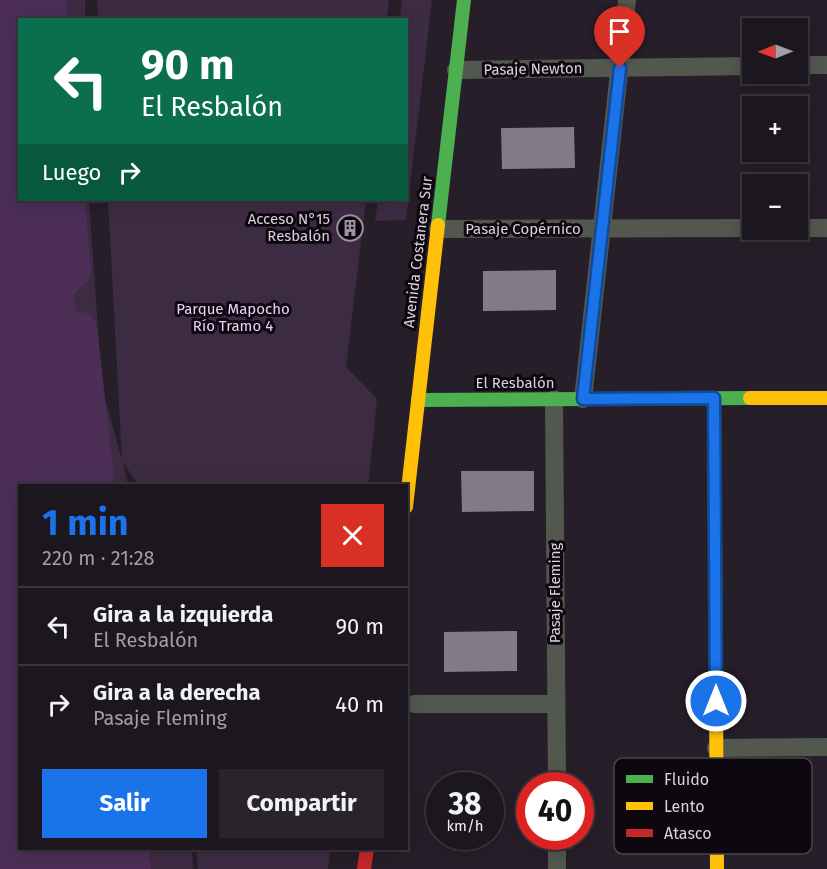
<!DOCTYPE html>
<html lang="es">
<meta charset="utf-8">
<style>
body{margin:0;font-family:"Fira Sans",sans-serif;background:#29232c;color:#f1f3f6;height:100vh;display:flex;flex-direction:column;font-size:22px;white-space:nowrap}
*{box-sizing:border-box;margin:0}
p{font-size:20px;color:#a09fa4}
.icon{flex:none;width:33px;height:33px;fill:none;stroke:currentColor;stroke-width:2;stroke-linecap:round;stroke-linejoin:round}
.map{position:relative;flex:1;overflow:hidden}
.side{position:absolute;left:18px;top:484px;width:390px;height:366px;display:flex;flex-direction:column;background:#1c161f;border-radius:0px;box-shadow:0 3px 15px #0003,0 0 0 2px #3a353d}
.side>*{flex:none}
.top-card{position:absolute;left:18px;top:18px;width:390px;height:183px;border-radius:0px;box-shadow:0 3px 15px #0003,0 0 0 2px #3a353d;background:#0b6e4f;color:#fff;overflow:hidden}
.needle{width:39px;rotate:269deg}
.fabs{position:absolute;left:742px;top:18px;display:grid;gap:12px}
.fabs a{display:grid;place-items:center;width:66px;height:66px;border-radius:0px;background:#1c161f;box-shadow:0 3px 15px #0003,0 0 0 2px #3a353d;font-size:30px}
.speed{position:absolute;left:426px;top:772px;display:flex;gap:12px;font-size:30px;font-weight:700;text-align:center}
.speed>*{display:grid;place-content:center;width:78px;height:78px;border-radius:50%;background:#1c161f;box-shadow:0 3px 15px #0003,0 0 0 2px #3a353d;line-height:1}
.speed small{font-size:15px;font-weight:400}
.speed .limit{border:9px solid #d22;background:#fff;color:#111}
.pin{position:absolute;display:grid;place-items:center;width:51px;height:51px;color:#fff;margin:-62px -26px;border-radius:50% 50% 50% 0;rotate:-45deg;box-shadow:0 0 6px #0007}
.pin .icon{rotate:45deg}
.me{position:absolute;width:66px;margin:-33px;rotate:0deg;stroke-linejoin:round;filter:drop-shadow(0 0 4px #0008)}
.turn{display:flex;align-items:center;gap:21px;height:126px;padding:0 24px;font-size:27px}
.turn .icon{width:78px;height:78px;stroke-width:2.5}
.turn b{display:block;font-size:42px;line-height:51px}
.then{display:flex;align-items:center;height:57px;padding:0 24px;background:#0003;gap:12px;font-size:22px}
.round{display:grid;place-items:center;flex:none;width:63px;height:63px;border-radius:0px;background:#29232c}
.summary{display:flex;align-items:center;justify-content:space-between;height:102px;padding:0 24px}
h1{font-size:36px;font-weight:700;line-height:45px;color:#1a73e8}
.cta{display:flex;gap:12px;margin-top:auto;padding:12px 24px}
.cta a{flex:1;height:69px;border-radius:0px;background:#1a73e8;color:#fff;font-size:24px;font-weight:700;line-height:69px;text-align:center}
.cta a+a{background:#29232c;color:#f1f3f6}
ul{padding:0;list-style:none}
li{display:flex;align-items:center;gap:18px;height:78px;padding:0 24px;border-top:2px solid #3a353d}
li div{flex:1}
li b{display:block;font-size:22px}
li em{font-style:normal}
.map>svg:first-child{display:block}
.green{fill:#3d2b44}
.water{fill:#4c2e56}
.building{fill:#827a85}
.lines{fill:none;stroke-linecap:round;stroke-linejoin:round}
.street{stroke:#52584e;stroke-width:18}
.fast{stroke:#4caf50;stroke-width:14}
.slow{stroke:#ffc107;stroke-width:14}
.jam{stroke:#c62828;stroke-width:14}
.route-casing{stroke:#114b97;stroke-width:15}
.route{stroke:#1a73e8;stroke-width:10}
.labels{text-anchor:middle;stroke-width:6;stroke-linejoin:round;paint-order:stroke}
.street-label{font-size:15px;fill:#dbd1df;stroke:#0d070f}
.poi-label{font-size:15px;fill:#dbd1df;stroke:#0d070f;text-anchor:end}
.park-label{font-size:15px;fill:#edcef8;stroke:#0d070f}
.key{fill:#0d070f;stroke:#4b444d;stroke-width:1.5}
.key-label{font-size:16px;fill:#dbd1df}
</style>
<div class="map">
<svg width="827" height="869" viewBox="0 0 827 869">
<rect width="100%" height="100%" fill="#261e29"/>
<!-- green -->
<g class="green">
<polygon points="0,0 85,0 85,19 20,20 20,200 89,200 102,388 122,460 108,200 366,200 346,367 377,399 368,486 139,486 123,462 128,486 20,486 20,849 192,849 193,869 0,869"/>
<polygon points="97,0 389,0 387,19 98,20"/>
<polygon points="402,0 432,0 406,220 375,221 378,200 406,200 406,20 400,19"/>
<polygon points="196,849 330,849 328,869 198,869"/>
</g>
<!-- water -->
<path class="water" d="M0,0H66L68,19L20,20V200H85L91,272L88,281L73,295L77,312C91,312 93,315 97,327L115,486H20V849H149L151,869H0Z"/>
<!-- building -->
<g class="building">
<polygon points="574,127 575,168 502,169 501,128"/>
<polygon points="556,270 556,310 483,311 483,271"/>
<polygon points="461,471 534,471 534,511 462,512"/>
<polygon points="517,631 517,671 444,672 444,632"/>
</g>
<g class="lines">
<!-- street -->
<g class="street">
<polyline points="798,65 827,65"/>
<polyline points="456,70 753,66"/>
<polyline points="798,228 827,228"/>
<polyline points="438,229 753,228"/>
<polyline points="554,399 557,786"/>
<polyline points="583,399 627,0"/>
<polyline points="414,704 556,704"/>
<polyline points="716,748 827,747"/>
<polyline points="557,837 557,869"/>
</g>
<!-- fast -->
<g class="fast">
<polyline points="438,225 464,0"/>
<polyline points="714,398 716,692"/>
<polyline points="418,400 750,398"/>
</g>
<!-- slow -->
<g class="slow">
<polyline points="750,398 827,398"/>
<polyline points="406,507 438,225"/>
<polyline points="716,692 717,869"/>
</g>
<!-- jam -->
<polyline class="jam" points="364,869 367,849"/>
</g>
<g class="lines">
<!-- route casing -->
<g class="route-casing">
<polyline id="route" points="620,68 583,399 714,398 716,701"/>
</g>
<!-- route -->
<use href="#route" class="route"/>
</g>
<!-- icons -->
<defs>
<g id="building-ring" transform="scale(1.35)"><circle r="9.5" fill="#0d070f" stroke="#9c929f" stroke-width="1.5"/><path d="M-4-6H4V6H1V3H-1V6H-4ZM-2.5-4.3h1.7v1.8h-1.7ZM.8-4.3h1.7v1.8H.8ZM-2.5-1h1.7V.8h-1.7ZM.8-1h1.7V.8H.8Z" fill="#9c929f"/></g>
</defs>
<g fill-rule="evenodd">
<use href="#building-ring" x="350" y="228"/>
</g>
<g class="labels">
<!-- street labels -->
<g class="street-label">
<text transform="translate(533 69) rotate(-1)" y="5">Pasaje Newton</text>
<text x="523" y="234">Pasaje Copérnico</text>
<text transform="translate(418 252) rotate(-83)" y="5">Avenida Costanera Sur</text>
<text x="515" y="388">El Resbalón</text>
<text transform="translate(555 593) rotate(-90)" y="5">Pasaje Fleming</text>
</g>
<!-- poi labels -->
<g class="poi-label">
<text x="330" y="224">Acceso N°15<tspan x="330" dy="17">Resbalón</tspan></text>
</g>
<!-- park labels -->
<g class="park-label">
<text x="233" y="314">Parque Mapocho<tspan x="233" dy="17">Río Tramo 4</tspan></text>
</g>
</g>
<!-- legend -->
<rect x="614" y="758" width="198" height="96" rx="9" class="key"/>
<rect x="626" y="775" width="27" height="8" fill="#4caf50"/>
<rect x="626" y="802" width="27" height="8" fill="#ffc107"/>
<rect x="626" y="829" width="27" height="8" fill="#c62828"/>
<g class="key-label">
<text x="664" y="785">Fluido</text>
<text x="664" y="812">Lento</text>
<text x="664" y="839">Atasco</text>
</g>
</svg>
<div class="fabs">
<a><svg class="needle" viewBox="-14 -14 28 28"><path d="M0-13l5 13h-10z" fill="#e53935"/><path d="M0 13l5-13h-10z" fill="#a09fa4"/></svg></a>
<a>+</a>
<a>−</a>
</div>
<div class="speed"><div>38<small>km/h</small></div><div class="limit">40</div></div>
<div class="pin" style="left:620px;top:68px;background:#d93025"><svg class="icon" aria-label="arrive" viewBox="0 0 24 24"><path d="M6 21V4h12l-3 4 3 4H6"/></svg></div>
<svg class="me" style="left:716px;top:701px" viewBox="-20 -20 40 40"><circle r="17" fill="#1a73e8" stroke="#fff" stroke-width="3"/><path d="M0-11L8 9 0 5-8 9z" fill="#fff"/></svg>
<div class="top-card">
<div class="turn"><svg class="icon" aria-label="left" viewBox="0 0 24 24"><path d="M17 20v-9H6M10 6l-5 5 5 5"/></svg><div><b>90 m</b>El Resbalón</div></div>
<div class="then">Luego<svg class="icon" aria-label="right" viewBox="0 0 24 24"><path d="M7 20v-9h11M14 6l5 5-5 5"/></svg></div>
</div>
<section class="side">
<div class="summary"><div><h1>1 min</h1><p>220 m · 21:28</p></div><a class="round" style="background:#d93025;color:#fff"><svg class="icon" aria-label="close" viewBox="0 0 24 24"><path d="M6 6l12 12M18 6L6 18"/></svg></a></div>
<ul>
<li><svg class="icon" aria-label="left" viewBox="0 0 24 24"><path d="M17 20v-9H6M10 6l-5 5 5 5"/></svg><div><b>Gira a la izquierda</b><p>El Resbalón</p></div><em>90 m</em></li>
<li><svg class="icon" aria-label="right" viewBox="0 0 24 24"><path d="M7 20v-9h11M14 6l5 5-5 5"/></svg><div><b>Gira a la derecha</b><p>Pasaje Fleming</p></div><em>40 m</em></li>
</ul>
<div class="cta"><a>Salir</a><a>Compartir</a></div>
</section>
</div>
